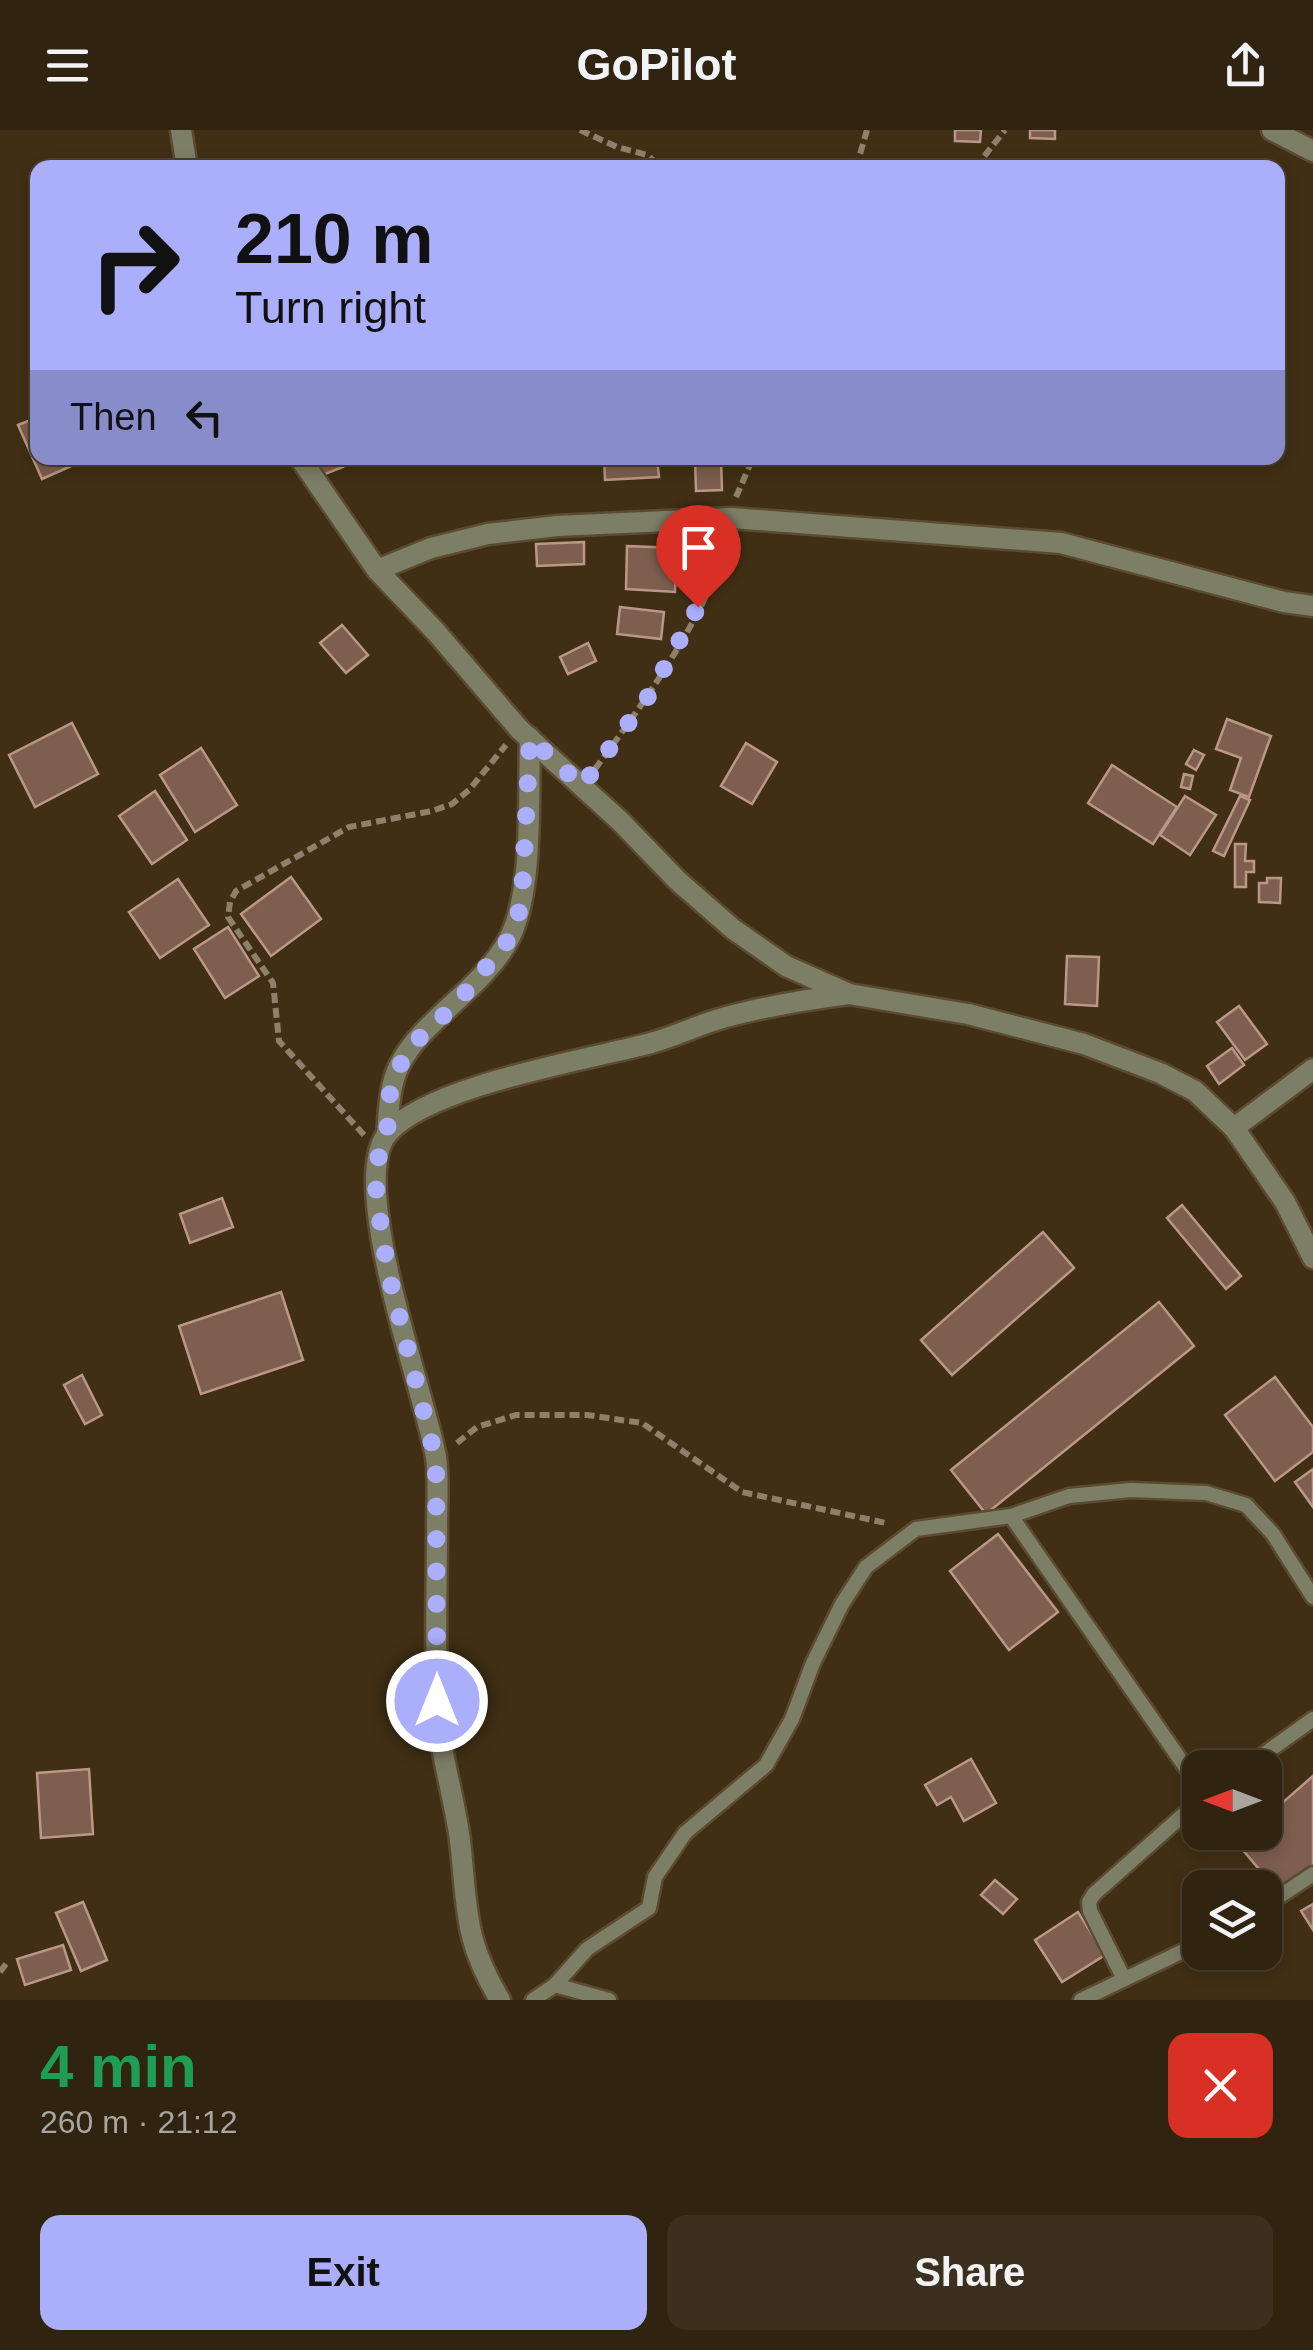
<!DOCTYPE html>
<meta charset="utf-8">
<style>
body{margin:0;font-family:Arial,sans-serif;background:#3c2f1d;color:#f1f3f6;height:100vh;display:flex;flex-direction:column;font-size:38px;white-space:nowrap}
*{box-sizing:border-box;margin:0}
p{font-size:32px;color:#a8a49e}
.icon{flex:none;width:55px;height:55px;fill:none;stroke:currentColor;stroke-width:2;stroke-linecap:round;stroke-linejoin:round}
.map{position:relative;height:1870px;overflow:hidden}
.drawer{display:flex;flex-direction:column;background:#30230f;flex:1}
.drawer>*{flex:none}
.banner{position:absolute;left:30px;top:30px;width:1255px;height:305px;border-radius:20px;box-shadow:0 5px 15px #0003,0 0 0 2px #4b402f;background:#abaffb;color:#111;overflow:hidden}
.needle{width:65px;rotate:270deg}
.controls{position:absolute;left:1182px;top:1620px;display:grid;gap:20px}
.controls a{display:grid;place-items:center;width:100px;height:100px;border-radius:20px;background:#30230f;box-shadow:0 5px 15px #0003,0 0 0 2px #4b402f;font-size:50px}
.pin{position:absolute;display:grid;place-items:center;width:85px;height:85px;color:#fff;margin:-102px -42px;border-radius:50% 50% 50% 0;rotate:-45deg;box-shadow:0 0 10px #0007}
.pin .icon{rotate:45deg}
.me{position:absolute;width:110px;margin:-55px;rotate:0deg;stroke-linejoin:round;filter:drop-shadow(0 0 8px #0008)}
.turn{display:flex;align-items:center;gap:35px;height:210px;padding:0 40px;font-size:45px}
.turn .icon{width:130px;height:130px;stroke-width:2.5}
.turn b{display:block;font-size:70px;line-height:85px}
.then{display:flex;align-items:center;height:95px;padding:0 40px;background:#0003;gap:20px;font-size:38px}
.round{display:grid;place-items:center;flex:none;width:105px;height:105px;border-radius:20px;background:#3c2f1d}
.overview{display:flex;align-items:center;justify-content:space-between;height:170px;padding:0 40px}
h1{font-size:60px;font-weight:600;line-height:75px;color:#1e9e55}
.cta{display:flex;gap:20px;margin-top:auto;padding:20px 40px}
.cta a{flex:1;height:115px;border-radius:20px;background:#abaffb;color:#111;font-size:40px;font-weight:600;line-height:115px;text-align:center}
.cta a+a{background:#3c2f1d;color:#f1f3f6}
header{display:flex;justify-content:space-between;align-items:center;height:130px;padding:0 40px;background:#30230f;font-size:45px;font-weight:600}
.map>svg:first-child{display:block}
.building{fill:#7d5e4f;stroke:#ba9787;stroke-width:2.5}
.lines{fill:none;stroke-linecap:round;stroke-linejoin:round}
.service-casing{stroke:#5b4b31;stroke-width:19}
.minor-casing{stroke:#5b4b31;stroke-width:25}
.path{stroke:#8e806b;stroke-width:6;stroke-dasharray:10 5;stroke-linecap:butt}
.service{stroke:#7d7e66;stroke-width:14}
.minor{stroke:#7d7e66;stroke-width:20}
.route{stroke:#abaffb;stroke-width:18;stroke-dasharray:0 32.4}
</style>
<header><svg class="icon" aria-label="menu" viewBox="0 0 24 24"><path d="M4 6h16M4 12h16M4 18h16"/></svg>GoPilot<svg class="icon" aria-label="share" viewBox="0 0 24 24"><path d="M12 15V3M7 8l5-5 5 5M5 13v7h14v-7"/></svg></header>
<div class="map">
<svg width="1313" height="1870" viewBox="0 0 1313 1870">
<rect width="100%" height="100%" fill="#402f14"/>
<!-- building -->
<g class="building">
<polygon points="955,0 981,0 980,12 955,11"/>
<polygon points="1030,0 1055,0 1055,9 1030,8"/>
<polygon points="38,287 38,328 87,329 42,349 18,295"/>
<polygon points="313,328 340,328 343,337 320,346"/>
<polygon points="604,328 657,328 659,347 605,350"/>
<polygon points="695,328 721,328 722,360 696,361"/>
<polygon points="584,412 584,434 537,436 536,414"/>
<polygon points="627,416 676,418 675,462 626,459"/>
<polygon points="620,477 664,482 661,509 617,504"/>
<polygon points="342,495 368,525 346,543 320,513"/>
<polygon points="588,513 596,531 568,544 560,527"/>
<polygon points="1227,589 1271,606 1249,667 1230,660 1241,628 1216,619"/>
<polygon points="72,593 98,644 35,677 9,625"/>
<polygon points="746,613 777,632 752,674 721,656"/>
<polygon points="201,618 237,675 195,702 160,645"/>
<polygon points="1194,620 1204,625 1196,640 1186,634"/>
<polygon points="1112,635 1177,677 1153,714 1088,673"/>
<polygon points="1184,644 1193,646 1190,659 1181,657"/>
<polygon points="155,661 187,710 152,734 119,686"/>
<polygon points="1185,666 1216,685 1190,725 1160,705"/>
<polygon points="1240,666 1250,670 1224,726 1213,721"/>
<polygon points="1235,714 1246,714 1245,731 1254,731 1254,742 1246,742 1246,757 1235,757"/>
<polygon points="291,747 321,789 271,826 241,784"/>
<polygon points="1267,748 1281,748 1280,773 1259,772 1259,753 1267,753"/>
<polygon points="178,749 209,795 160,828 129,782"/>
<polygon points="228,797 259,846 225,868 194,819"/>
<polygon points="1067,826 1099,827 1097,876 1065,874"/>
<polygon points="1239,876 1267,914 1245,930 1217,892"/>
<polygon points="1232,918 1244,935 1219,954 1207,936"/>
<polygon points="222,1068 233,1097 190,1113 180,1084"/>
<polygon points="1182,1075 1241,1146 1226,1159 1167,1088"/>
<polygon points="1043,1102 1074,1138 952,1245 921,1210"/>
<polygon points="281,1162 303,1230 201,1264 179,1196"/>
<polygon points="1159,1172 1194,1216 986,1384 951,1340"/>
<polygon points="82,1245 102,1285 85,1294 64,1255"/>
<polygon points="1275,1247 1313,1297 1313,1322 1275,1351 1225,1285"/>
<polygon points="1313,1339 1313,1377 1295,1352"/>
<polygon points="998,1404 1058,1482 1009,1520 950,1441"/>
<polygon points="971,1629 996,1673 964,1691 951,1667 937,1675 925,1655"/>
<polygon points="89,1639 93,1704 41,1708 37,1643"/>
<polygon points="1313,1646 1313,1736 1280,1764 1237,1713 1249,1702 1265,1702 1265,1688"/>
<polygon points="995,1750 1017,1769 1003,1784 981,1765"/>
<polygon points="83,1772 107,1830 81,1841 56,1783"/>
<polygon points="1313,1774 1313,1800 1301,1781"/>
<polygon points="1078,1782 1105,1825 1062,1852 1035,1810"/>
<polygon points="63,1815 71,1840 25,1855 17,1829"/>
</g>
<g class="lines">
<!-- service casing -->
<g class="service-casing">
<g id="service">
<polyline points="1011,1386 1200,1658"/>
<polyline points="1245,1638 1313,1589"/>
<polyline points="1265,1776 1313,1744"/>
<polyline points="1124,1849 1090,1781 1089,1772 1094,1764 1200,1670"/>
<polyline points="555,1855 609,1870"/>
<polyline points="533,1870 555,1855 587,1819 649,1778 655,1747 685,1703 766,1635 792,1589 813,1533 842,1474 866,1437 916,1399 1011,1386 1069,1366 1131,1360 1206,1363 1246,1375 1273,1404 1313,1467"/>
<polyline points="1081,1870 1200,1813"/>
</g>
</g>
<!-- minor casing -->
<g class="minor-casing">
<g id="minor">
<polyline points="181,0 187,38"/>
<polyline points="1272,0 1313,21"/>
<polyline points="300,328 377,440 436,502 519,599 620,691 678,751 733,799 786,836 849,864 968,884 1084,914 1160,943 1195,961 1234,998 1285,1072 1313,1128"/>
<polyline points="377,440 431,418 488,404 557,396 732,388 1061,413 1284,472 1313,476"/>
<polyline points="1234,998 1313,939"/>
<path d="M387,1004C389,981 389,957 399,936C421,890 485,858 510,807C534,758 528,664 530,608"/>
<path d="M500,1870C463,1808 468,1780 460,1711C454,1663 438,1619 437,1570C435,1512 437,1453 437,1395C437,1373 439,1349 436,1327C425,1264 346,1051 388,1003C431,955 587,930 651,913C673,907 694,897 716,890C760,877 803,870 849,864"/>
</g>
</g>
<!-- path -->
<g class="path">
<polyline points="580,0 617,17 647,25 662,38"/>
<polyline points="856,38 867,0"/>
<polyline points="975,38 1005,0"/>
<polyline points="736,367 753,328"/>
<path d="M595,639C641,577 706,487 726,413"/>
<polyline points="364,1005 279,911 273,853 228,787 230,772 236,761 349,697 432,681 452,674 469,660 506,615"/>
<polyline points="457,1313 477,1297 516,1285 587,1285 642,1293 742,1362 886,1393"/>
<polyline points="0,1842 9,1830"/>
</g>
<!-- service -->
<use href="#service" class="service"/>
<!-- minor -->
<use href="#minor" class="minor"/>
</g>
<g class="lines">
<!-- route -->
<polyline class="route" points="437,1571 436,1330 388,1142 376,1063 379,1022 387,1004 390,963 399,937 412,915 456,874 510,808 520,779 523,748 530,608 582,656 650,564 698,477"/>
</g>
</svg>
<div class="controls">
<a><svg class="needle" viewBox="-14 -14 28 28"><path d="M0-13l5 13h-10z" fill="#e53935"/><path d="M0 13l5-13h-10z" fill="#a8a49e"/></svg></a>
<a><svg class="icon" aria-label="layers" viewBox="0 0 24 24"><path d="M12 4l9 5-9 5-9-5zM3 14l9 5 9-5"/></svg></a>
</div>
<div class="pin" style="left:698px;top:477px;background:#d93025"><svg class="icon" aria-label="arrive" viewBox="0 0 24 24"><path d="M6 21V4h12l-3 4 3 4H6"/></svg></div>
<svg class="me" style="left:437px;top:1571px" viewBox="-20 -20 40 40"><circle r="17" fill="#abaffb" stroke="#fff" stroke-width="3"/><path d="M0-11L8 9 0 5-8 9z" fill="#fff"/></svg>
<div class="banner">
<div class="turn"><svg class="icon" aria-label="right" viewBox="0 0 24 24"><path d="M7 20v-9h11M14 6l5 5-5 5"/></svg><div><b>210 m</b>Turn right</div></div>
<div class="then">Then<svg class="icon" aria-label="left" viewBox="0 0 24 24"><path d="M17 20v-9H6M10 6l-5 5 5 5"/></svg></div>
</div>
</div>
<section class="drawer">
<div class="overview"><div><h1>4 min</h1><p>260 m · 21:12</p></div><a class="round" style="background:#d93025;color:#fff"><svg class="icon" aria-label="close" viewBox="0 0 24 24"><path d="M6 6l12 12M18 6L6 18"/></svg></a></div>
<div class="cta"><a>Exit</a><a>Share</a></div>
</section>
